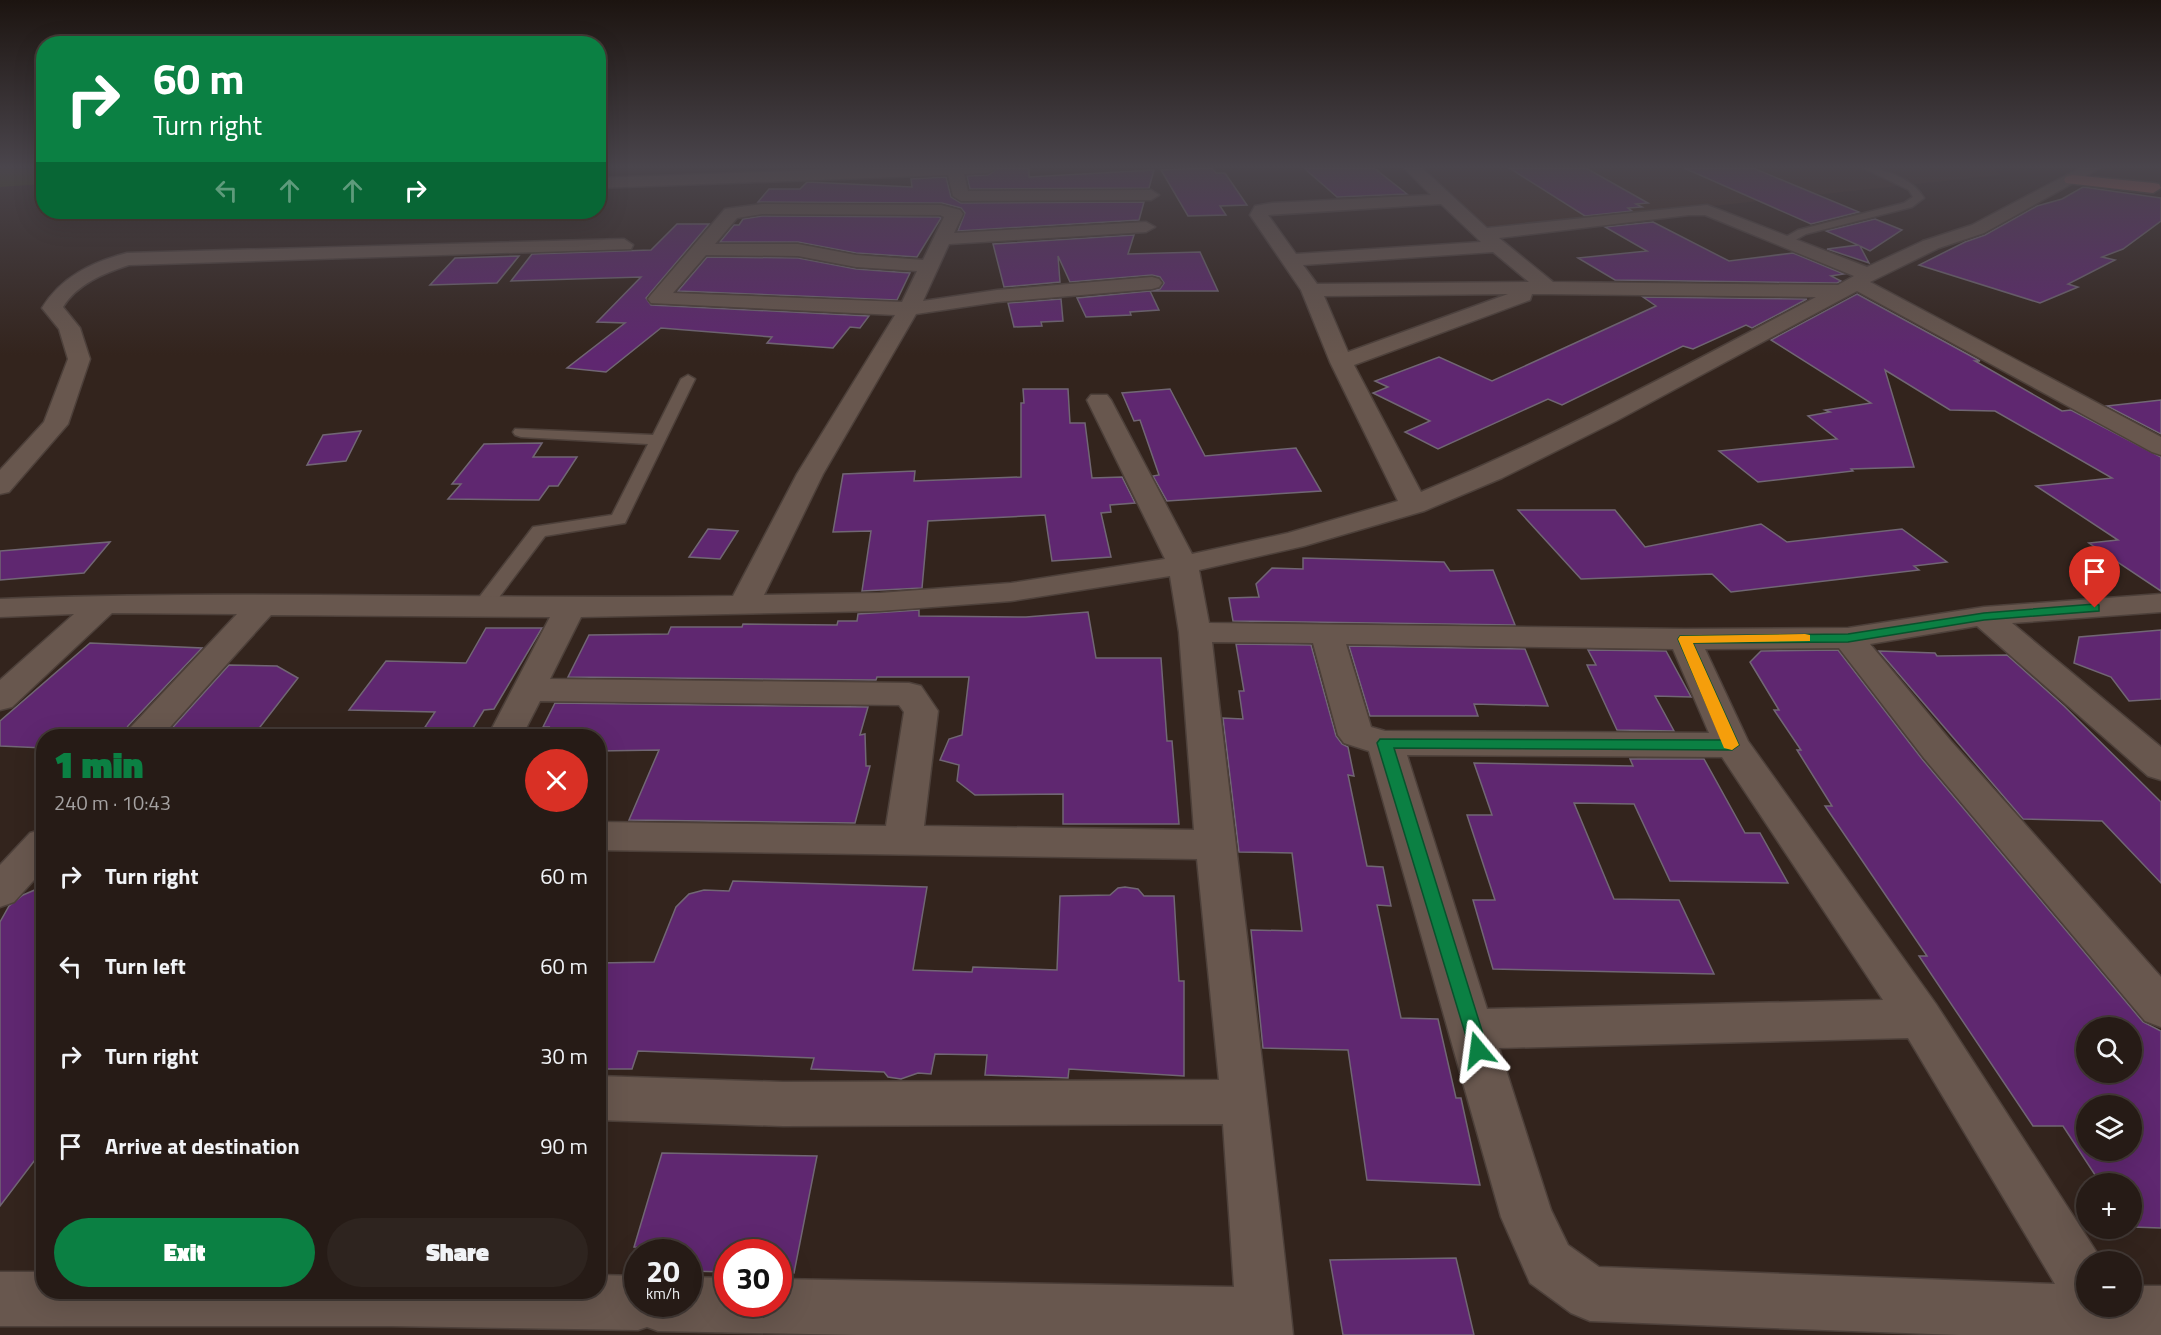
<!DOCTYPE html>
<meta charset="utf-8">
<style>
body{margin:0;font-family:"Titillium Web",sans-serif;background:#2e241f;color:#f1f3f6;height:100vh;display:flex;flex-direction:column;font-size:22px;white-space:nowrap}
*{box-sizing:border-box;margin:0}
p{font-size:20px;color:#a4a1a1}
.icon{flex:none;width:33px;height:33px;fill:none;stroke:currentColor;stroke-width:2;stroke-linecap:round;stroke-linejoin:round}
.map{position:relative;flex:1;overflow:hidden}
.drawer{position:absolute;left:36px;top:729px;width:570px;height:570px;display:flex;flex-direction:column;background:#261b16;border-radius:24px;box-shadow:0 6px 24px #0002,0 0 0 2px #423935}
.drawer>*{flex:none}
.hud{position:absolute;left:36px;top:36px;width:570px;height:183px;border-radius:24px;box-shadow:0 6px 24px #0002,0 0 0 2px #423935;background:#0b8043;color:#fff;overflow:hidden}
.buttons{position:absolute;left:2076px;top:1017px;display:grid;gap:12px}
.buttons a{display:grid;place-items:center;width:66px;height:66px;border-radius:50%;background:#261b16;box-shadow:0 6px 24px #0002,0 0 0 2px #423935;font-size:30px}
.speed{position:absolute;left:624px;top:1239px;display:flex;gap:12px;font-size:30px;font-weight:700;text-align:center}
.speed>*{display:grid;place-content:center;width:78px;height:78px;border-radius:50%;background:#261b16;box-shadow:0 6px 24px #0002,0 0 0 2px #423935;line-height:1}
.speed small{font-size:15px;font-weight:400}
.speed .limit{border:9px solid #d22;background:#fff;color:#111}
.pin{position:absolute;display:grid;place-items:center;width:51px;height:51px;color:#fff;margin:-62px -26px;border-radius:50% 50% 50% 0;rotate:-45deg;box-shadow:0 0 6px #0007}
.pin .icon{rotate:45deg}
.me{position:absolute;width:66px;margin:-33px;rotate:344deg;stroke-linejoin:round;filter:drop-shadow(0 0 4px #0008)}
.turn{display:flex;align-items:center;gap:21px;height:126px;padding:0 18px;font-size:27px}
.turn .icon{width:78px;height:78px;stroke-width:2.5}
.turn b{display:block;font-size:42px;line-height:51px}
.lanes{display:flex;align-items:center;height:57px;padding:0 18px;background:#0003;justify-content:center;gap:30px;direction:ltr}
.lanes .off{opacity:.35}
.round{display:grid;place-items:center;flex:none;width:63px;height:63px;border-radius:32px;background:#2e241f}
.overview{display:flex;align-items:center;justify-content:space-between;height:102px;padding:0 18px}
h1{font-size:36px;font-weight:800;line-height:45px;color:#0b8043}
.cta{display:flex;gap:12px;margin-top:auto;padding:12px 18px}
.cta a{flex:1;height:69px;border-radius:36px;background:#0b8043;color:#fff;font-size:24px;font-weight:800;line-height:69px;text-align:center}
.cta a+a{background:#2e241f;color:#f1f3f6}
ul{padding:0;list-style:none}
li{display:flex;align-items:center;gap:18px;height:90px;padding:0 18px}
li div{flex:1}
li b{display:block;font-size:22px}
li em{font-style:normal}
.map>svg:first-child{display:block}
.built{fill:#412c21}
.green{fill:#3d420e}
.building{fill:#5f2770;stroke:#716674;stroke-width:1.5;fill-rule:evenodd}
.lines{fill:none;stroke-linecap:round;stroke-linejoin:round}
.service-casing{stroke:#4d403a;stroke-width:3}
.minor-casing{stroke:#4d403a;stroke-width:3}
.tertiary-casing{stroke:#4d403a;stroke-width:3}
.trunk-casing{stroke:#4d403a;stroke-width:3}
.path{stroke:#7b6e68;stroke-width:2;stroke-dasharray:2 1.5;stroke-linecap:butt}
.service{fill:#68574e;fill-rule:evenodd}
.minor{fill:#68574e;fill-rule:evenodd}
.tertiary{fill:#68574e;fill-rule:evenodd}
.trunk{fill:#b4605a;fill-rule:evenodd}
.route{fill:#0b8043;stroke:#07532c;stroke-width:1.5}
.slow{fill:#f59e0b}
</style>
<div class="map">
<svg width="2161" height="1335" viewBox="0 0 2161 1335">
<rect width="100%" height="100%" fill="#33241d"/>
<!-- built -->
<polygon class="built" points="1415,168 1994,168 2000,175 1489,230"/>
<!-- green -->
<polygon class="green" points="0,168 43,170 43,184 0,187"/>
<!-- building -->
<g class="building">
<polygon points="998,168 1029,168 1029,177 1154,170 1149,188 970,189 967,176 988,175"/>
<polygon points="1212,168 1216,173 1225,173 1247,205 1220,206 1226,215 1188,216 1161,170"/>
<polygon points="1304,168 1374,168 1407,194 1337,197"/>
<polygon points="1509,168 1586,168 1648,203 1636,204 1642,207 1628,208 1632,211 1585,216"/>
<polygon points="1684,168 1753,168 1859,212 1811,224"/>
<polygon points="946,177 951,197 961,203 1144,202 1139,220 958,231 965,213 961,208 942,203 758,202 769,189 800,189 807,182 912,187 911,179"/>
<polygon points="2083,187 2161,198 2161,221 2123,249 2102,257 2115,260 2068,284 2078,287 2040,303 1919,265 1965,242 1985,235 2037,206 2062,199"/>
<polygon points="762,216 939,217 941,218 917,257 856,253 798,242 720,242 734,225 739,225 743,219"/>
<polygon points="1875,219 1902,230 1870,251 1860,246 1869,263 1827,249 1858,245 1826,231"/>
<polygon points="1653,222 1729,261 1793,253 1844,274 1831,276 1841,281 1837,283 1615,280 1578,258 1647,251 1605,227"/>
<polygon points="677,224 709,224 646,298 651,305 869,316 860,328 850,327 833,348 767,343 772,337 661,328 606,372 567,368 625,323 597,322 641,277 511,281 532,254 651,250"/>
<polygon points="1134,235 1128,254 1200,252 1218,291 1151,291 1160,289 1164,283 1160,277 1152,275 1070,282 1058,256 1060,282 1004,287 993,244"/>
<polygon points="519,256 497,283 430,285 455,258"/>
<polygon points="707,257 798,258 856,269 910,273 897,300 678,291"/>
<polygon points="1150,291 1159,310 1130,312 1131,315 1086,317 1077,298"/>
<polygon points="1857,294 1980,361 1975,361 2062,411 2071,410 2161,457 2161,591 2089,543 2118,540 2036,486 2112,478 1995,411 1950,410 1885,370 1914,467 1851,469 1853,471 1758,482 1719,451 1837,439 1808,416 1830,412 1825,410 1871,403 1771,340"/>
<polygon points="1643,297 1807,299 1752,328 1746,325 1693,349 1683,346 1562,405 1548,399 1438,449 1405,432 1430,421 1373,393 1388,387 1375,381 1439,357 1492,381 1656,306"/>
<polygon points="1061,299 1063,321 1041,322 1042,326 1014,327 1008,303"/>
<polygon points="1023,389 1068,389 1070,423 1085,423 1092,478 1122,477 1135,503 1110,505 1111,512 1101,513 1111,557 1052,561 1045,515 928,521 922,588 862,591 871,531 833,532 843,474 915,471 914,481 1021,477 1021,403 1024,403"/>
<polygon points="1170,389 1205,456 1296,448 1321,491 1167,501 1153,476 1159,475 1140,420 1134,421 1122,393"/>
<polygon points="2161,400 2161,434 2107,406"/>
<polygon points="361,431 346,461 307,465 323,435"/>
<polygon points="542,443 533,457 577,457 558,486 549,486 539,500 448,499 461,484 452,484 484,444"/>
<polygon points="1518,510 1615,510 1645,547 1761,524 1787,542 1902,529 1947,562 1914,566 1919,570 1731,592 1712,574 1581,579"/>
<polygon points="708,529 738,531 720,559 689,557"/>
<polygon points="110,542 84,573 0,580 0,551"/>
<polygon points="1303,558 1444,562 1450,571 1493,570 1515,625 1233,621 1229,598 1259,597 1256,584 1272,568 1303,569"/>
<polygon points="919,610 919,616 1026,617 1088,612 1096,658 1161,658 1167,741 1172,741 1179,824 1063,824 1063,794 975,795 957,781 959,765 940,760 949,739 962,735 969,677 877,677 876,680 568,677 589,635 668,634 671,627 742,627 743,624 837,625 838,621 857,621 858,614"/>
<polygon points="486,628 542,628 494,709 484,710 468,736 422,736 428,728 425,727 435,712 349,710 386,661 466,663"/>
<polygon points="2161,630 2161,699 2129,701 2111,677 2074,663 2079,637"/>
<polygon points="90,643 202,648 128,726 123,736 44,736 44,748 0,746 0,721"/>
<polygon points="1236,644 1311,645 1336,736 1342,744 1348,747 1354,776 1348,775 1367,866 1383,867 1391,906 1377,905 1401,1018 1438,1019 1456,1098 1461,1098 1480,1185 1367,1180 1348,1050 1263,1048 1251,930 1302,931 1292,853 1239,852 1223,718 1243,719 1239,691 1244,691"/>
<polygon points="1349,646 1525,649 1548,706 1474,704 1478,716 1370,716"/>
<polygon points="1588,650 1666,651 1691,697 1655,696 1674,731 1617,730 1587,665 1596,665"/>
<path d="M1838,650L1922,759L2143,1022L2161,1031V1228L2132,1227V1184H2101L2063,1126H2033L1919,956H1927L1825,806H1832L1797,750H1801L1774,710H1779L1750,662L1761,651ZM2086,1028H2132V1072H2086ZM2086,1106H2132V1150H2086Z"/>
<polygon points="1879,651 1935,653 1937,656 2007,655 2064,706 2161,802 2161,883 2102,821 2023,819"/>
<polygon points="229,665 277,666 298,678 253,736 165,736"/>
<polygon points="555,703 868,707 860,735 865,734 866,766 870,766 855,823 629,820 659,750 598,751 598,736 544,736 549,727 543,727"/>
<polygon points="1630,759 1704,759 1745,833 1760,833 1788,883 1670,881 1634,804 1574,803 1614,899 1679,900 1714,974 1493,969 1473,900 1495,900 1467,815 1492,815 1474,763 1633,766"/>
<polygon points="733,881 927,887 913,970 972,972 973,967 1057,970 1060,896 1110,895 1118,888 1125,887 1138,889 1144,896 1174,896 1179,981 1184,981 1184,1076 1069,1069 1068,1078 985,1075 987,1055 935,1054 931,1074 918,1073 901,1079 888,1077 884,1072 811,1069 814,1058 638,1051 632,1069 598,1069 598,963 654,962 676,907 689,894 704,890 729,891"/>
<polygon points="44,886 44,1148 0,1206 0,922 9,906 23,895"/>
<polygon points="662,1153 817,1156 794,1273 778,1273 778,1252 728,1252 728,1272 688,1271 688,1252 658,1252 660,1248 634,1247"/>
<polygon points="1456,1258 1474,1335 1343,1335 1330,1260"/>
</g>
<g class="lines">
<!-- service casing -->
<g class="service-casing">
<g id="service">
<path d="M1863,168C1885,168 1913,179 1924,198L1912,207L1806,234L1790,243H1782V239L1798,230L1904,203L1913,197L1909,190Z"/>
<polygon points="688,375 695,379 625,523 545,536 488,612 474,612 471,608 533,527 612,515 648,444 521,437 515,435 513,432 515,429 653,435 681,379"/>
</g>
</g>
<!-- minor casing -->
<g class="minor-casing">
<g id="minor">
<polygon points="871,168 996,168 988,173 964,174 968,191 1151,190 1159,195 1151,200 961,201 953,196 948,175 598,188 598,178"/>
<path d="M1404,168H1422L1487,228L1707,205L1867,267L1923,241H1937L1939,245L1937,249L1870,282L2161,437V455L2152,452L1857,291L1616,421L1502,478L1424,511L1304,546L1199,570L1209,623L1685,629L1848,628L1984,607L2161,594V612L2012,623L2161,747V780L2148,776L1977,626L1870,644L1950,740L2161,977V1027L2145,1021L1924,758L1839,648L1705,649L1748,741L1936,1004L2103,1262H2086V1306H2132V1286H2161V1335H1959L1590,1321L1571,1313L1530,1283L1501,1217L1369,751L1344,743L1338,735L1313,643L1212,642C1238,873 1269,1104 1293,1335H856L658,1331L647,1327L638,1330L391,1326H0V1272H44V1292H598V1275L638,1276V1304H688V1277L728,1278V1304H778V1279L1234,1287L1223,1124L783,1126L598,1120V1076L783,1082L1219,1080L1197,859L598,850V822L886,826L904,712L899,705L540,701L522,736H488L550,617L271,615L162,736H125L130,728L237,614L112,613L12,707L0,710V680L74,614L0,617V599C244,589 489,600 733,596L797,474L895,315L651,303L648,299L651,295L725,209L762,204L941,205L960,210L963,214L954,233L1146,222L1155,227L1146,232L949,244L923,301L997,290L1152,277L1159,279L1162,283L1159,287L1152,289L997,302L916,314L823,474L764,595L880,593L1011,583L1165,559L1087,400L1091,395H1107L1111,400L1192,554L1288,533L1398,501L1330,362L1301,290L1250,215L1255,206L1272,203L1431,195ZM1441,204L1481,242L1296,254L1268,215ZM762,214L940,215L944,217L923,260L856,255L798,244H715L737,218ZM1689,215H1705L1854,276L1838,285L1553,282L1499,238ZM1493,252L1529,282L1317,284L1303,265ZM706,255L798,256L856,267L917,271L902,302L673,293ZM1508,294L1348,352L1324,296ZM1532,294H1548L1816,297C1686,365 1557,436 1421,492L1354,365L1530,300ZM1170,576L1179,632L1194,830L924,826L938,711L921,686L909,683L550,679L581,617L880,611L1011,601ZM1346,644L1673,649L1709,733L1385,731L1371,727ZM1407,755L1722,757L1883,1000L1487,1009ZM1908,1038L2055,1284L1599,1267L1568,1245L1551,1210L1499,1048Z"/>
<path d="M624,239L633,245L631,249L129,265C104,273 77,284 63,307L80,328L90,359L68,424L9,492L0,494V470L44,422L68,359L59,329L42,308C61,277 92,262 127,253Z"/>
<polygon points="44,829 44,869 14,902 0,907 0,865 30,833"/>
</g>
</g>
<!-- tertiary casing -->
<g class="tertiary-casing">
<polygon id="tertiary" points="2080,168 2100,168 1984,233 1930,251 1921,245 1923,241 1972,225"/>
</g>
<!-- trunk casing -->
<g class="trunk-casing">
<polygon id="trunk" points="2072,175 2153,183 2159,184 2161,188 2153,193 2066,183 2064,180 2066,177"/>
</g>
<!-- path -->
<polyline class="path" points="146,212 140,219 210,212"/>
<!-- service -->
<use href="#service" class="service"/>
<!-- minor -->
<use href="#minor" class="minor"/>
<!-- tertiary -->
<use href="#tertiary" class="tertiary"/>
<!-- trunk -->
<use href="#trunk" class="trunk"/>
</g>
<!-- sky -->
<linearGradient id="sky" x2="0" y2="1"><stop stop-color="#1c1410"/><stop offset="0.47" stop-color="#4a454c"/><stop offset="1" stop-color="#4a454c" stop-opacity="0"/></linearGradient>
<rect width="2161" height="355" fill="url(#sky)"/>
<!-- route -->
<polygon class="route" points="2095,604 2099,605 2099,611 1984,620 1848,642 1693,643 1739,745 1732,750 1394,748 1488,1050 1485,1056 1478,1058 1472,1056 1377,743 1380,739 1722,740 1678,639 1680,636 1848,634 1984,613"/>
<!-- slow -->
<polygon class="slow" points="1805,634 1810,635 1810,641 1693,643 1739,745 1732,750 1724,748 1678,639 1680,636"/>
</svg>
<div class="buttons">
<a><svg class="icon" aria-label="search" viewBox="0 0 24 24"><circle cx="10" cy="10" r="6"/><path d="M15 15l6 6"/></svg></a>
<a><svg class="icon" aria-label="layers" viewBox="0 0 24 24"><path d="M12 4l9 5-9 5-9-5zM3 14l9 5 9-5"/></svg></a>
<a>+</a>
<a>−</a>
</div>
<div class="speed"><div>20<small>km/h</small></div><div class="limit">30</div></div>
<div class="pin" style="left:2095px;top:608px;background:#d93025"><svg class="icon" aria-label="arrive" viewBox="0 0 24 24"><path d="M6 21V4h12l-3 4 3 4H6"/></svg></div>
<svg class="me" style="left:1478px;top:1050px" viewBox="-20 -20 40 40"><path d="M0-17L14 15 0 8-14 15z" fill="#0b8043" stroke="#fff" stroke-width="4"/></svg>
<div class="hud">
<div class="turn"><svg class="icon" aria-label="right" viewBox="0 0 24 24"><path d="M7 20v-9h11M14 6l5 5-5 5"/></svg><div><b>60 m</b>Turn right</div></div>
<div class="lanes"><svg class="icon off" aria-label="left" viewBox="0 0 24 24"><path d="M17 20v-9H6M10 6l-5 5 5 5"/></svg><svg class="icon off" aria-label="ahead" viewBox="0 0 24 24"><path d="M12 20V5M6 11l6-6 6 6"/></svg><svg class="icon off" aria-label="ahead" viewBox="0 0 24 24"><path d="M12 20V5M6 11l6-6 6 6"/></svg><svg class="icon" aria-label="right" viewBox="0 0 24 24"><path d="M7 20v-9h11M14 6l5 5-5 5"/></svg></div>
</div>
<section class="drawer">
<div class="overview"><div><h1>1 min</h1><p>240 m · 10:43</p></div><a class="round" style="background:#d93025;color:#fff"><svg class="icon" aria-label="close" viewBox="0 0 24 24"><path d="M6 6l12 12M18 6L6 18"/></svg></a></div>
<ul>
<li><svg class="icon" aria-label="right" viewBox="0 0 24 24"><path d="M7 20v-9h11M14 6l5 5-5 5"/></svg><div><b>Turn right</b></div><em>60 m</em></li>
<li><svg class="icon" aria-label="left" viewBox="0 0 24 24"><path d="M17 20v-9H6M10 6l-5 5 5 5"/></svg><div><b>Turn left</b></div><em>60 m</em></li>
<li><svg class="icon" aria-label="right" viewBox="0 0 24 24"><path d="M7 20v-9h11M14 6l5 5-5 5"/></svg><div><b>Turn right</b></div><em>30 m</em></li>
<li><svg class="icon" aria-label="arrive" viewBox="0 0 24 24"><path d="M6 21V4h12l-3 4 3 4H6"/></svg><div><b>Arrive at destination</b></div><em>90 m</em></li>
</ul>
<div class="cta"><a>Exit</a><a>Share</a></div>
</section>
</div>
